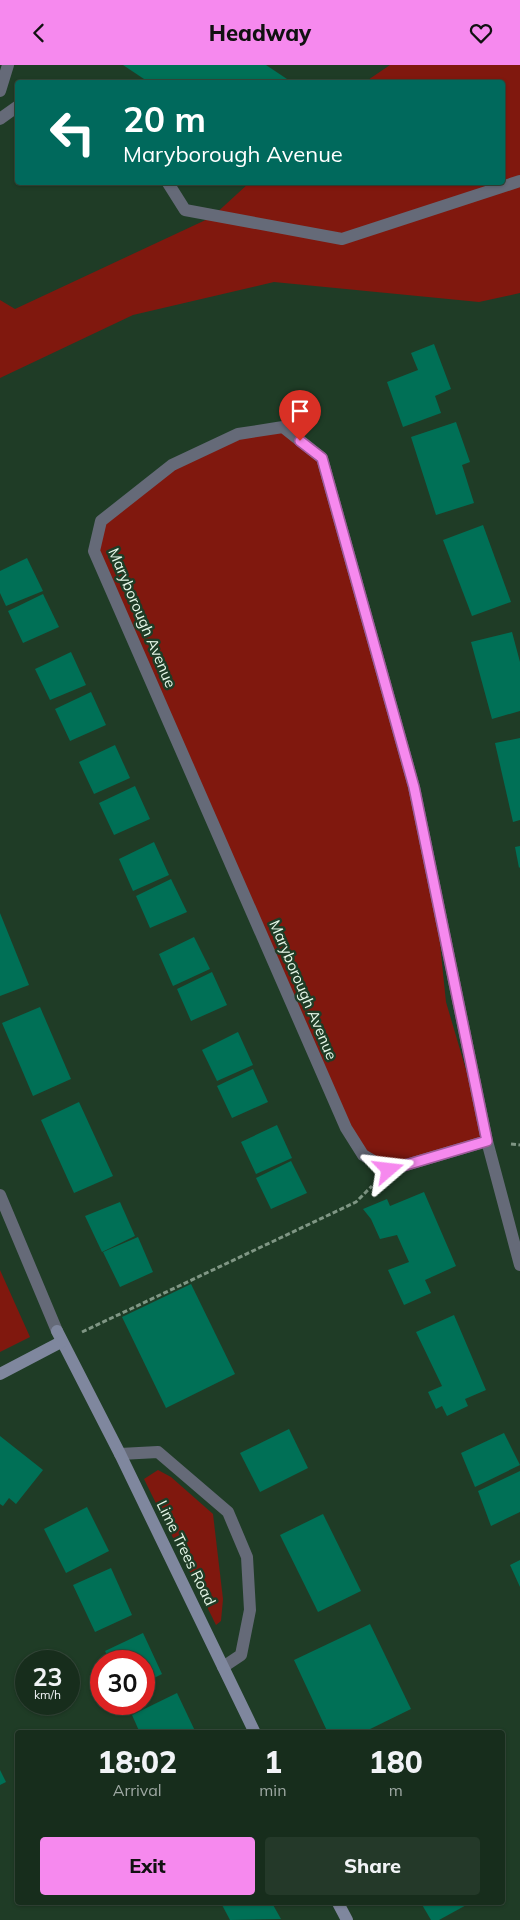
<!DOCTYPE html>
<style>
body{margin:0;font-family:Mulish,sans-serif;background:#243929;color:#f1f3f6;height:100vh;display:flex;flex-direction:column;font-size:19px;white-space:nowrap}
*{box-sizing:border-box;margin:0}
p{font-size:16px;color:#9ea8a3}
.icon{flex:none;width:28px;height:28px;fill:none;stroke:currentColor;stroke-width:2;stroke-linecap:round;stroke-linejoin:round}
.map{position:relative;flex:1;overflow:hidden}
.details{position:absolute;left:15px;top:1665px;width:490px;height:175px;display:flex;flex-direction:column;background:#172d1c;border-radius:5px;box-shadow:0 1px 4px #0004,0 0 0 1px #36493b}
.details>*{flex:none}
.guide{position:absolute;left:15px;top:15px;width:490px;height:105px;border-radius:5px;box-shadow:0 1px 4px #0004,0 0 0 1px #36493b;background:#00695c;color:#fff;overflow:hidden}
.speed{position:absolute;left:15px;top:1585px;display:flex;gap:10px;font-size:25px;font-weight:700;text-align:center}
.speed>*{display:grid;place-content:center;width:65px;height:65px;border-radius:50%;background:#172d1c;box-shadow:0 1px 4px #0004,0 0 0 1px #36493b;line-height:1}
.speed small{font-size:12px;font-weight:400}
.speed .limit{border:8px solid #d22;background:#fff;color:#111}
.pin{position:absolute;display:grid;place-items:center;width:42px;height:42px;color:#fff;margin:-51px -21px;border-radius:50% 50% 50% 0;rotate:-45deg;box-shadow:0 0 5px #0007}
.pin .icon{rotate:45deg}
.me{position:absolute;width:55px;margin:-28px;rotate:73deg;stroke-linejoin:round;filter:drop-shadow(0 0 4px #0008)}
.turn{display:flex;align-items:center;gap:18px;height:105px;padding:0 25px;font-size:22px}
.turn .icon{width:65px;height:65px;stroke-width:2.5}
.turn b{display:block;font-size:35px;line-height:42px}
.eta{display:flex;justify-content:space-evenly;align-items:center;height:85px;text-align:center}
.eta b{font-size:30px;font-weight:800;line-height:35px}
.primary-button{display:flex;gap:10px;margin-top:auto;padding:10px 25px}
.primary-button a{flex:1;height:58px;border-radius:5px;background:#f689ee;color:#111;font-size:20px;font-weight:800;line-height:58px;text-align:center}
.primary-button a+a{background:#243929;color:#f1f3f6}
header{display:flex;justify-content:space-between;align-items:center;height:65px;padding:0 25px;background:#f689ee;color:#111;font-size:22px;font-weight:800}
.map>svg:first-child{display:block}
.green{fill:#80180e}
.building{fill:#007056}
.lines{fill:none;stroke-linecap:round;stroke-linejoin:round}
.path{stroke:#7f9684;stroke-width:3;stroke-dasharray:5 2.5;stroke-linecap:butt}
.lane{stroke:#656a78;stroke-width:12}
.street{stroke:#656a78;stroke-width:12}
.secondary{stroke:#7f879e;stroke-width:12}
.route-casing{stroke:#a0599b;stroke-width:12}
.route{stroke:#f689ee;stroke-width:9}
.labels{text-anchor:middle;stroke-width:5;stroke-linejoin:round;paint-order:stroke}
.street-label{font-size:15px;fill:#e7f8e9;stroke:#1f3c26}
</style>
<header><svg class="icon" aria-label="back" viewBox="0 0 24 24"><path d="M15 5l-7 7 7 7"/></svg>Headway<svg class="icon" aria-label="heart" viewBox="0 0 24 24"><path d="M12 20l-8-8c-3-5 5-10 8-4 3-6 11-1 8 4z"/></svg></header>
<div class="map">
<svg width="520" height="1855" viewBox="0 0 520 1855">
<rect width="100%" height="100%" fill="#1f3c26"/>
<!-- green -->
<g class="green">
<polygon points="390,0 520,0 520,228 479,237 274,217 133,250 0,313 0,235 15,244 212,152 249,118 502,118 502,18 365,17"/>
<polygon points="267,364 289,367 325,404 434,821 446,937 487,1076 389,1105 363,1090 94,486 101,456 172,400"/>
<polygon points="0,1205 30,1272 0,1287"/>
<polygon points="158,1405 171,1412 213,1449 223,1534 221,1556 216,1560 144,1414"/>
</g>
<!-- building -->
<g class="building">
<polygon points="123,0 266,0 293,18 150,18"/>
<polygon points="434,279 451,324 435,331 441,348 403,362 387,317 418,305 411,288"/>
<polygon points="456,357 470,397 462,400 474,438 436,450 411,372"/>
<polygon points="483,460 511,537 472,551 443,475"/>
<polygon points="27,493 43,526 6,541 0,528 0,506"/>
<polygon points="43,529 59,562 23,578 8,546"/>
<polygon points="512,567 520,597 520,646 492,654 471,577"/>
<polygon points="71,587 86,620 50,635 35,604"/>
<polygon points="91,627 106,660 70,676 55,644"/>
<polygon points="520,673 520,755 513,757 495,678"/>
<polygon points="115,680 130,713 94,729 79,697"/>
<polygon points="135,721 150,754 114,770 99,738"/>
<polygon points="154,777 169,810 133,826 119,794"/>
<polygon points="520,781 520,802 519,803 515,782"/>
<polygon points="171,814 187,847 150,863 136,831"/>
<polygon points="0,848 29,920 0,931"/>
<polygon points="194,872 210,904 173,921 159,889"/>
<polygon points="212,907 227,940 191,956 177,924"/>
<polygon points="40,942 71,1014 33,1031 2,958"/>
<polygon points="238,967 253,1000 217,1016 202,985"/>
<polygon points="253,1004 268,1037 232,1053 217,1021"/>
<polygon points="79,1037 113,1111 74,1128 41,1055"/>
<polygon points="277,1060 292,1093 256,1109 241,1077"/>
<polygon points="291,1096 307,1128 271,1144 256,1113"/>
<polygon points="424,1127 456,1201 425,1215 431,1228 404,1240 388,1205 409,1197 397,1170 380,1174 371,1154 363,1144 387,1134 390,1141"/>
<polygon points="120,1137 135,1171 102,1187 85,1151"/>
<polygon points="138,1172 153,1207 120,1222 103,1187"/>
<polygon points="191,1219 235,1309 166,1343 122,1252"/>
<polygon points="454,1250 486,1325 465,1334 468,1341 447,1351 442,1341 436,1344 428,1327 442,1321 416,1267"/>
<polygon points="289,1364 308,1403 260,1427 240,1388"/>
<polygon points="504,1368 520,1400 475,1422 461,1388"/>
<polygon points="0,1371 43,1405 16,1439 9,1433 3,1441 0,1439"/>
<polygon points="520,1406 520,1447 491,1461 478,1426"/>
<polygon points="87,1442 109,1486 66,1508 44,1464"/>
<polygon points="323,1449 361,1526 318,1547 280,1470"/>
<polygon points="520,1495 520,1522 510,1500"/>
<polygon points="111,1503 132,1550 95,1567 73,1520"/>
<polygon points="370,1559 411,1644 362,1668 328,1668 294,1595"/>
<polygon points="143,1568 162,1609 144,1618 144,1596 110,1596 105,1586"/>
<polygon points="177,1628 196,1668 140,1668 132,1650"/>
<polygon points="0,1705 6,1717 0,1720"/>
<polygon points="221,1838 272,1838 281,1854 230,1855"/>
<polygon points="421,1838 470,1838 439,1855 431,1855"/>
</g>
<g class="lines">
<!-- path -->
<g class="path">
<polyline points="511,1079 520,1080"/>
<polyline points="82,1267 356,1137 372,1121"/>
</g>
<!-- lane -->
<polyline class="lane" points="0,26 8,0"/>
<!-- street -->
<g class="street">
<polyline points="0,54 18,41"/>
<polyline points="168,118 185,145 342,174 520,116"/>
<polyline points="487,1076 389,1105 363,1090 346,1063 94,486 101,456 172,400 238,369 283,362 322,393 414,722 487,1076 520,1200"/>
<polyline points="0,1130 57,1266"/>
<polyline points="120,1389 158,1387 228,1447 247,1492 250,1545 241,1590 223,1602"/>
</g>
<!-- secondary -->
<g class="secondary">
<polyline points="57,1266 120,1389 255,1668"/>
<polyline points="0,1309 61,1277"/>
<polyline points="338,1838 347,1855"/>
</g>
</g>
<g class="lines">
<!-- route casing -->
<g class="route-casing">
<polyline id="route" points="300,376 322,393 414,722 487,1076 389,1105"/>
</g>
<!-- route -->
<use href="#route" class="route"/>
</g>
<g class="labels">
<!-- street labels -->
<g class="street-label">
<text transform="translate(142 553) rotate(67)" y="5">Maryborough Avenue</text>
<text transform="translate(303 925) rotate(67)" y="5">Maryborough Avenue</text>
<text transform="translate(186 1488) rotate(64)" y="5">Lime Trees Road</text>
</g>
</g>
</svg>
<div class="speed"><div>23<small>km/h</small></div><div class="limit">30</div></div>
<div class="pin" style="left:300px;top:376px;background:#d93025"><svg class="icon" aria-label="arrive" viewBox="0 0 24 24"><path d="M6 21V4h12l-3 4 3 4H6"/></svg></div>
<svg class="me" style="left:389px;top:1105px" viewBox="-20 -20 40 40"><path d="M0-17L14 15 0 8-14 15z" fill="#f689ee" stroke="#fff" stroke-width="4"/></svg>
<div class="guide">
<div class="turn"><svg class="icon" aria-label="left" viewBox="0 0 24 24"><path d="M17 20v-9H6M10 6l-5 5 5 5"/></svg><div><b>20 m</b>Maryborough Avenue</div></div>
</div>
<section class="details">
<div class="eta">
<div><b>18:02</b><p>Arrival</p></div>
<div><b>1</b><p>min</p></div>
<div><b>180</b><p>m</p></div>
</div>
<div class="primary-button"><a>Exit</a><a>Share</a></div>
</section>
</div>
